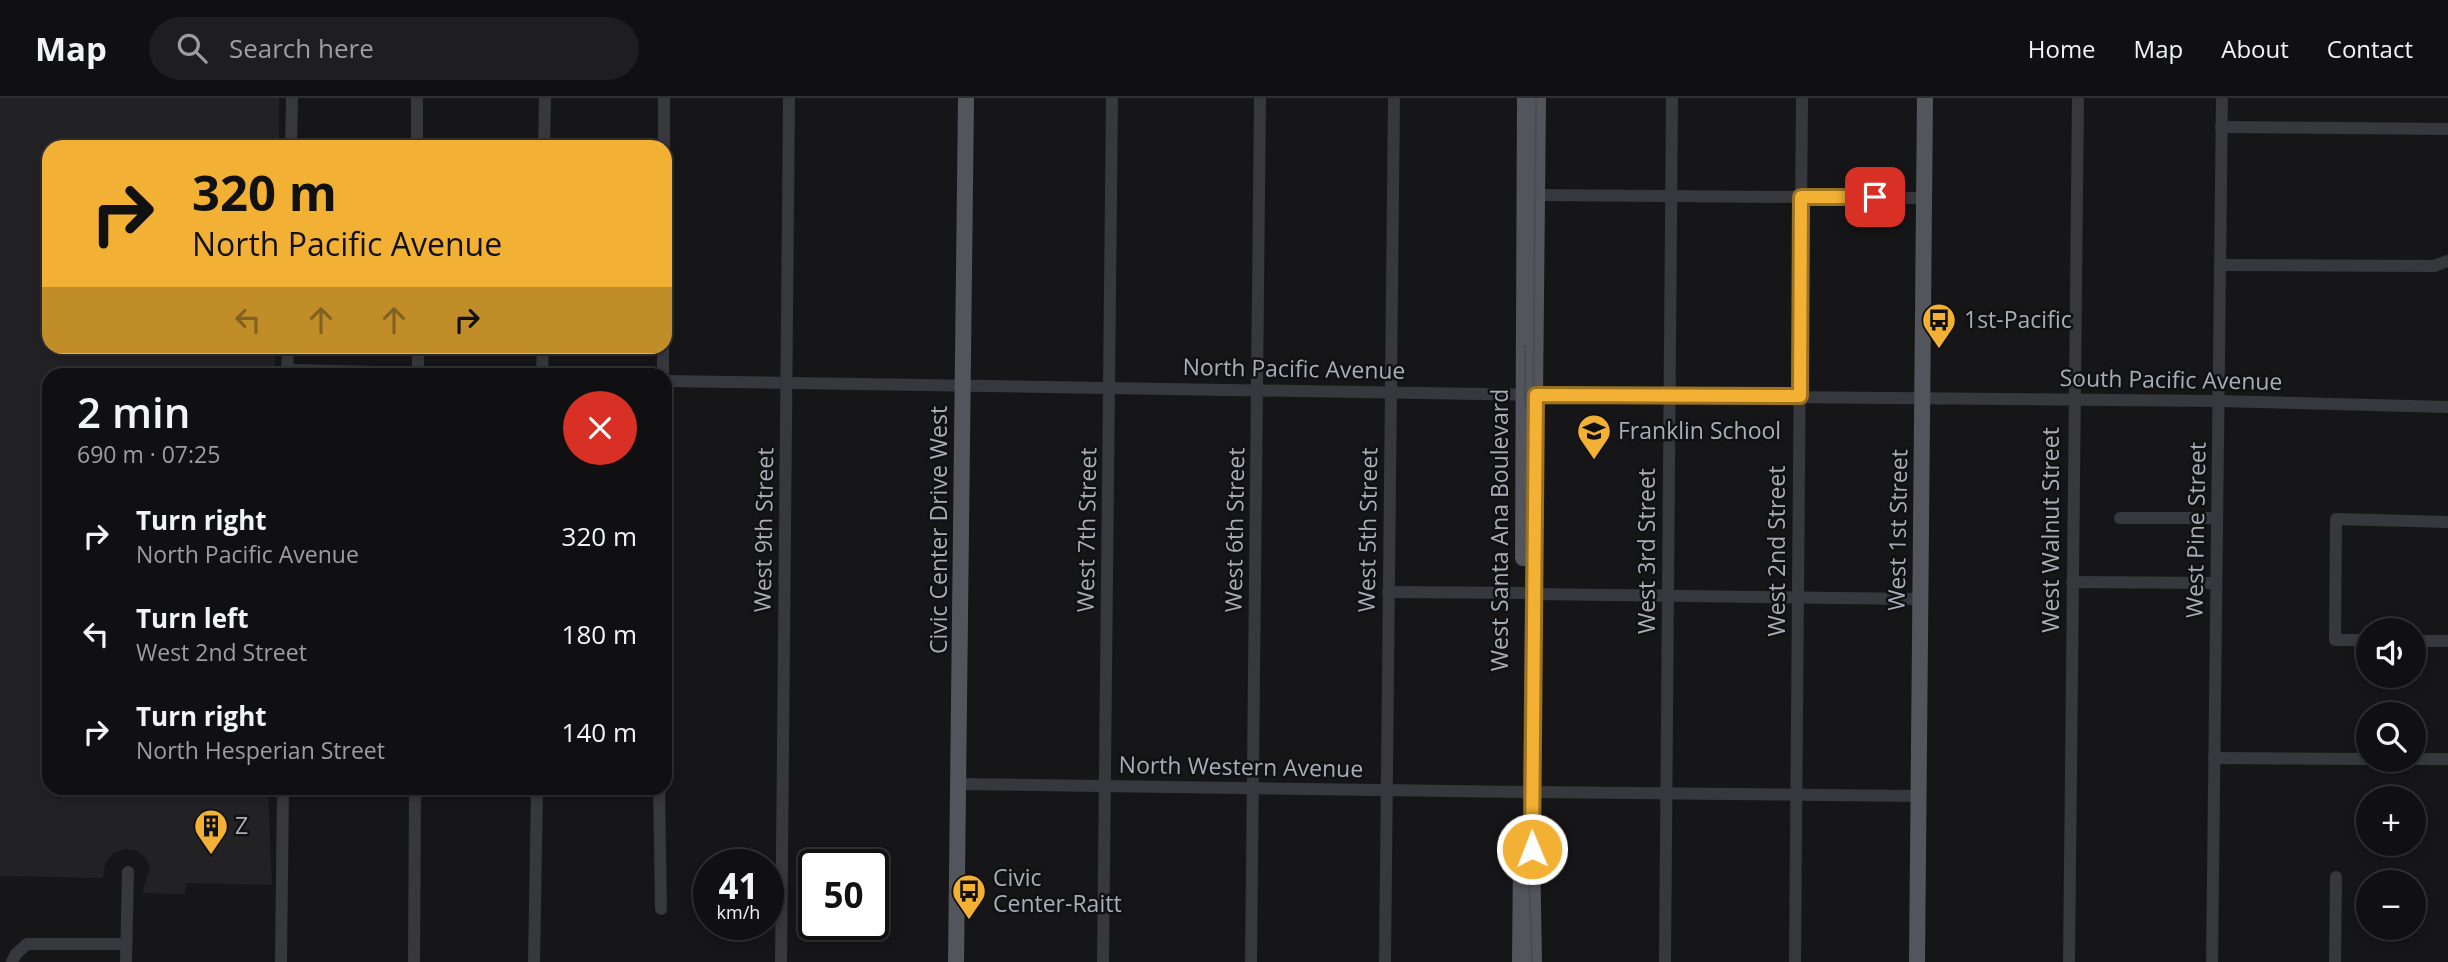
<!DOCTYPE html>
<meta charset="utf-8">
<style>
body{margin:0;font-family:"Open Sans",sans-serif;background:#1e1e20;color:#f1f3f6;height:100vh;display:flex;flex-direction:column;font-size:26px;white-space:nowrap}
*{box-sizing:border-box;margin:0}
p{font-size:23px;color:#9c9d9f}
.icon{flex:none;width:38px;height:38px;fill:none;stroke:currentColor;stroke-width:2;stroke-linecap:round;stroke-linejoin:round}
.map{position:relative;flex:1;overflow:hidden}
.panel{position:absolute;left:42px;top:270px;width:630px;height:427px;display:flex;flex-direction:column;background:#101012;border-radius:21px;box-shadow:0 4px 10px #0003,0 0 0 2px #303032}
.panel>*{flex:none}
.guide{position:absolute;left:42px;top:42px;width:630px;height:214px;border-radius:21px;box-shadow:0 4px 10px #0003,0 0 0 2px #303032;background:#f2b134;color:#111;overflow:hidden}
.buttons{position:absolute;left:2356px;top:520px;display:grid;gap:14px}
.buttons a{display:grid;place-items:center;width:70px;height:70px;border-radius:50%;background:#101012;box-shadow:0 4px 10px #0003,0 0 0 2px #303032;font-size:35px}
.speed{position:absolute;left:693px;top:751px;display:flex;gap:14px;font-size:35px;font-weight:700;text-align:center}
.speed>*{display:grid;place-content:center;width:91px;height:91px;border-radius:50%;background:#101012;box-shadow:0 4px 10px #0003,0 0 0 2px #303032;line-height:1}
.speed small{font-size:18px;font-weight:400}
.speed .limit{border:4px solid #111;border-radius:10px;background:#fff;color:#111}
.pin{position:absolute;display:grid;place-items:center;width:60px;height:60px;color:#fff;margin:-30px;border-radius:14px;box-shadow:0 4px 10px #0006}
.me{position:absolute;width:77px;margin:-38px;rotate:359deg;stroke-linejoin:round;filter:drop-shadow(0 0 5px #0008)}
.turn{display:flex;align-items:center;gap:24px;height:147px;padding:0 35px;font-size:32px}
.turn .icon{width:91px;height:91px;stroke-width:2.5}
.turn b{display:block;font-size:49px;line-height:60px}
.lanes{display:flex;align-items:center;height:66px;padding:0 35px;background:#0003;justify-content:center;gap:35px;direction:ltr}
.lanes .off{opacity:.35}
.round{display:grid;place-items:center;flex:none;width:74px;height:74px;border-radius:37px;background:#1e1e20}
.head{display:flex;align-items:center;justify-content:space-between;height:119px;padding:0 35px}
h1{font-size:42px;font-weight:600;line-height:52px}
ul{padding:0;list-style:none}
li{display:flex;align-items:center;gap:21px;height:98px;padding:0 35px}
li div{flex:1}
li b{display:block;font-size:26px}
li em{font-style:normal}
header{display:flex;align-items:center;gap:42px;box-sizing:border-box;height:98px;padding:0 35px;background:#101012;border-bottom:2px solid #303032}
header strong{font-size:33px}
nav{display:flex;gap:38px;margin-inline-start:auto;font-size:24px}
.search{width:490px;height:63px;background:#1e1e20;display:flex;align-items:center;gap:18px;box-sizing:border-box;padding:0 24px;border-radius:38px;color:#9c9d9f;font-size:26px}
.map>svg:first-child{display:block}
.built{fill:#222225}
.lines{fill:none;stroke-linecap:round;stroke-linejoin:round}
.minor{stroke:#37383d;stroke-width:12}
.major{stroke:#53555c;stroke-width:16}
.tram{stroke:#4a4c52;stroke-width:2}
.route-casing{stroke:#9d7322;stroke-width:18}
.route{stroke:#f2b134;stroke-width:12}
.labels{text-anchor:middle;stroke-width:5;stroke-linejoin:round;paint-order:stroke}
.poi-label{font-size:23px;fill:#a8adb8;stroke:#111113;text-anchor:start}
.street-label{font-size:23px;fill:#a8adb8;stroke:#111113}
</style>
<header>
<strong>Map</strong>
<div class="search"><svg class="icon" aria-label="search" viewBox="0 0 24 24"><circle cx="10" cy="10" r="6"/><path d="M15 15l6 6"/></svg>Search here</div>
<nav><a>Home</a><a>Map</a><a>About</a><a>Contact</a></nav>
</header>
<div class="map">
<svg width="2448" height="864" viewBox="0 0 2448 864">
<rect width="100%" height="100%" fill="#161618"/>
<!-- built -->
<polygon class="built" points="0,0 279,0 279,49 49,49 49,248 275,249 275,276 49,276 49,690 268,690 272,787 186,785 185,796 142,795 150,769 146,760 137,753 126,751 113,755 105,766 103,780 0,778"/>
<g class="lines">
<!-- minor -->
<g class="minor">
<polyline points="417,0 417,49"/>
<polyline points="2221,29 2448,31"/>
<polyline points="291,49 292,0"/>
<polyline points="544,49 545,0"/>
<polyline points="664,49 664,0"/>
<polyline points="1537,97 1924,100"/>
<polyline points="2220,167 2434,168 2448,163"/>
<polyline points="418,248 418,276"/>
<polyline points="287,272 467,276"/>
<polyline points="287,276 288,248"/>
<polyline points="542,276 543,248"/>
<polyline points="663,276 663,248"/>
<polyline points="665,283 1546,297 2218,303 2448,309"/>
<polyline points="2120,420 2217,420"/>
<polyline points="2072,484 2216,485"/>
<polyline points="1388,494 1523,495"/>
<polyline points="1533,496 1920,501"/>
<polyline points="2368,542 2335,542 2336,421 2448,424"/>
<polyline points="2413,543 2448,543"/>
<polyline points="2214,660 2368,661"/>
<polyline points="2413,661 2448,661"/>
<polyline points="958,686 1522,694"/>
<polyline points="659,690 661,811"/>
<polyline points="1531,694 1918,698"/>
<polyline points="12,864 16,856 27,846 126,846"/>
<polyline points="126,864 128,774"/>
<polyline points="281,864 283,690"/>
<polyline points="414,864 415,690"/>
<polyline points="534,864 537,690"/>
<polyline points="781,864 789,0"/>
<polyline points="1103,864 1112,0"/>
<polyline points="1251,864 1260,0"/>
<polyline points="1385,864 1394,0"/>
<polyline points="1665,864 1672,0"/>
<polyline points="1795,864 1802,0"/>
<polyline points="2069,864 2078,0"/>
<polyline points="2212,864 2222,0"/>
<polyline points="2335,864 2336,779"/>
</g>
<!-- major -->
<g class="major">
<polyline points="1523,460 1525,0"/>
<polyline points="956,864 966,0"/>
<polyline points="1520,864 1521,758"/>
<polyline points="1534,864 1531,694 1538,0"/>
<polyline points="1917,864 1925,0"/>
</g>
<!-- tram -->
<g class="tram">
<polyline points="1525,308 1525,248"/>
<polyline points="1532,864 1529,776 1536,0"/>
</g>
</g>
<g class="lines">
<!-- route casing -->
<g class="route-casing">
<polyline id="route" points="1532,751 1536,297 1800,298 1801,99 1875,99"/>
</g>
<!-- route -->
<use href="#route" class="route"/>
</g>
<!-- icons -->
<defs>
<g id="bus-pin" transform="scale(1.75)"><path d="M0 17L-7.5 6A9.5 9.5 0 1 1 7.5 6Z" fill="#f2b134" stroke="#111113"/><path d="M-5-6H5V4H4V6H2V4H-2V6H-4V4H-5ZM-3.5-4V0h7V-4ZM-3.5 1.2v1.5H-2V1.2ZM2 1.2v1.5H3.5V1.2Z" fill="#111"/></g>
<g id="school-pin" transform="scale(1.75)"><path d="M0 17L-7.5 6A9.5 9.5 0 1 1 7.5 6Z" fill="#f2b134" stroke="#111113"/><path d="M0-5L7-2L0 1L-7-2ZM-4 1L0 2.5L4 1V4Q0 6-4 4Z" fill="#111"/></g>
<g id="building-pin" transform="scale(1.75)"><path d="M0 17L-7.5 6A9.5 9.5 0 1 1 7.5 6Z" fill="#f2b134" stroke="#111113"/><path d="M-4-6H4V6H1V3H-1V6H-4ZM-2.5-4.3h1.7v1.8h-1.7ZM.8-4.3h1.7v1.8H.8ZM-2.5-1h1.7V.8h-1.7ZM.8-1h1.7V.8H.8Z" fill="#111"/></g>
</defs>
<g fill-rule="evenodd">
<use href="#bus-pin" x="1939" y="222"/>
<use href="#school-pin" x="1594" y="333"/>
<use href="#building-pin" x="211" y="728"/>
<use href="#bus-pin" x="969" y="793"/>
</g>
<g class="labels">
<!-- poi labels -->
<g class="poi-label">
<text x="1964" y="230">1st-Pacific</text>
<text x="1618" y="341">Franklin School</text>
<text x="235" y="736">Z</text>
<text x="993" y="788">Civic<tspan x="993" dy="26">Center-Raitt</tspan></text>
</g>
<!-- street labels -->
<g class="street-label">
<text transform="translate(1294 271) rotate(1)" y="8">North Pacific Avenue</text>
<text transform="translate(2171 282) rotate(1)" y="8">South Pacific Avenue</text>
<text transform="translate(764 432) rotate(-89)" y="8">West 9th Street</text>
<text transform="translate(939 432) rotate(-90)" y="8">Civic Center Drive West</text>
<text transform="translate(1087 432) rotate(-89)" y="8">West 7th Street</text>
<text transform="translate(1235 432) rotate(-89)" y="8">West 6th Street</text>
<text transform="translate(1368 432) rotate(-89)" y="8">West 5th Street</text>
<text transform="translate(1500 432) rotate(-90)" y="8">West Santa Ana Boulevard</text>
<text transform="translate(1898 432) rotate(-89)" y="8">West 1st Street</text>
<text transform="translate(2051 432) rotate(-90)" y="8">West Walnut Street</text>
<text transform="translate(2196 432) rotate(-89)" y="8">West Pine Street</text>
<text transform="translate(1647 453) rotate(-90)" y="8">West 3rd Street</text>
<text transform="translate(1777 453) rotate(-90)" y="8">West 2nd Street</text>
<text transform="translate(1241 669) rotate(1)" y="8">North Western Avenue</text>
</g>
</g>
</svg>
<div class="buttons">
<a><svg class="icon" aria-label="sound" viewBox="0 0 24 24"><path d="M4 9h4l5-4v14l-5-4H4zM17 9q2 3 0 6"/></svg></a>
<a><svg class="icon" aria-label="search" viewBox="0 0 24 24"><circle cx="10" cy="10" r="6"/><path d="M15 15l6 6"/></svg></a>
<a>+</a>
<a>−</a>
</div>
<div class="speed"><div>41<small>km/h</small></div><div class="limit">50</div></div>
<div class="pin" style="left:1875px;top:99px;background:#d93025"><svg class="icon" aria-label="arrive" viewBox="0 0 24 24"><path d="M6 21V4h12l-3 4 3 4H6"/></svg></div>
<svg class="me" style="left:1532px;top:751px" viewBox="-20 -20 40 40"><circle r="17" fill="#f2b134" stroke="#fff" stroke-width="3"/><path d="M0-11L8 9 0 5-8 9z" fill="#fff"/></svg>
<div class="guide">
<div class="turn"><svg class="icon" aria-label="right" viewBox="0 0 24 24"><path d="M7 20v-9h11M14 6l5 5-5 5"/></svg><div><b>320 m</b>North Pacific Avenue</div></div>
<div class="lanes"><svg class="icon off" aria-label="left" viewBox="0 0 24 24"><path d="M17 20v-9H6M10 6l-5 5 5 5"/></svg><svg class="icon off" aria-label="ahead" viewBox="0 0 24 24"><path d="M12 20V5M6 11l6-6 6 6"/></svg><svg class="icon off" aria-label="ahead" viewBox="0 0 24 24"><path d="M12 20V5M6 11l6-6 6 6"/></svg><svg class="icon" aria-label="right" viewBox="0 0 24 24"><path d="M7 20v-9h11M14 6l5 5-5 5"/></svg></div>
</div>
<section class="panel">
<div class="head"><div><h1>2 min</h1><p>690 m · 07:25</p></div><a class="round" style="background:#d93025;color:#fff"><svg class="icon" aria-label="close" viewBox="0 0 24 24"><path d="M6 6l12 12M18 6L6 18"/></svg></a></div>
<ul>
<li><svg class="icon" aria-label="right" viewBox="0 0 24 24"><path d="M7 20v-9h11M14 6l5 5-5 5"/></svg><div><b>Turn right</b><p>North Pacific Avenue</p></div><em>320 m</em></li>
<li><svg class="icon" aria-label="left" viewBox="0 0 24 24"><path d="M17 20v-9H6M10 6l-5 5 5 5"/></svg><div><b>Turn left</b><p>West 2nd Street</p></div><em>180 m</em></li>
<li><svg class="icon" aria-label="right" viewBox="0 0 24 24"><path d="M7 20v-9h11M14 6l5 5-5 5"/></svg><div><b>Turn right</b><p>North Hesperian Street</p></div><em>140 m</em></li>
</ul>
</section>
</div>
